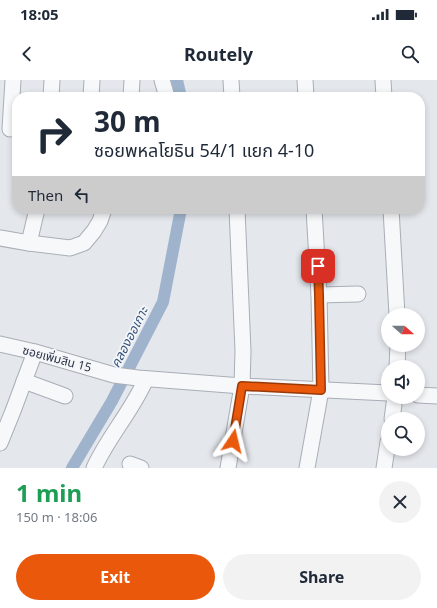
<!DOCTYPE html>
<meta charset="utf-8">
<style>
body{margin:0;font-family:"Noto Sans","Noto Sans Thai",sans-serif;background:#f2f2f3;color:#1f2937;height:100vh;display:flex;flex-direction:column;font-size:15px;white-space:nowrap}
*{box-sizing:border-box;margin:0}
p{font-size:13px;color:#747a83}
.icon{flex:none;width:22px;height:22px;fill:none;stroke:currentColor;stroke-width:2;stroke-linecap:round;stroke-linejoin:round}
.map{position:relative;height:388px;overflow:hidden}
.panel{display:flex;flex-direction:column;background:#fff;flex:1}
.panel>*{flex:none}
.banner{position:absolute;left:12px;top:12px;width:413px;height:122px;border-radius:16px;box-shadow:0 2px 6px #0003;background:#fff;color:#1f2937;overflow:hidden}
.needle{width:26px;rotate:111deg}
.buttons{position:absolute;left:381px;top:228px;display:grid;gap:8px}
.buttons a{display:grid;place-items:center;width:44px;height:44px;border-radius:50%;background:#fff;box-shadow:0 2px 6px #0003;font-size:20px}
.pin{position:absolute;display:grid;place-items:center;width:34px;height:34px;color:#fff;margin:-17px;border-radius:8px;box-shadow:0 2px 6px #0006}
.me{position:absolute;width:44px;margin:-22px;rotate:10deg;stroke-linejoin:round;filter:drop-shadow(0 0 3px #0008)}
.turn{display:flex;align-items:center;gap:14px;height:84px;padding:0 16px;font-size:18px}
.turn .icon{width:52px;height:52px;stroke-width:2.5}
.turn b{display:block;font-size:28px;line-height:34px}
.then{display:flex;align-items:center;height:38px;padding:0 16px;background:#0003;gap:8px;font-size:15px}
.round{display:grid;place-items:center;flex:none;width:42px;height:42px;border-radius:21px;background:#f2f2f3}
.headline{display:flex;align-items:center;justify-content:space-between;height:68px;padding:0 16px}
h1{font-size:24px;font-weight:700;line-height:30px;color:#1e9e55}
.primary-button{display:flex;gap:8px;margin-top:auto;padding:8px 16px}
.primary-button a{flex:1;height:46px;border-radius:24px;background:#ea580c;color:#fff;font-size:16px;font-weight:700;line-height:46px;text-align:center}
.primary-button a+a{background:#f2f2f3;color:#1f2937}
.status{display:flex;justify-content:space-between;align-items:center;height:28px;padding:0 20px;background:#fff;direction:ltr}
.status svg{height:11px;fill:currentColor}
header{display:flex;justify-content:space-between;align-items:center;height:52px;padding:0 16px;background:#fff;font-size:18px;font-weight:700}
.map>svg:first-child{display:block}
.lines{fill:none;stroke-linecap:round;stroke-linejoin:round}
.canal{stroke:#9fb4cc;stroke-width:12}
.minor-casing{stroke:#a9aeb7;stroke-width:17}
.minor{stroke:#f7f8fa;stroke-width:15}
.route-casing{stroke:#983908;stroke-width:10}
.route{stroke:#ea580c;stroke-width:7}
.labels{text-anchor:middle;stroke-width:3.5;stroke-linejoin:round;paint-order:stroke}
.street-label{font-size:12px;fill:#2b3445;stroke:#f4f6f9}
.water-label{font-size:13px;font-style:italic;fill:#34527a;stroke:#f4f6f9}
</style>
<div class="status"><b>18:05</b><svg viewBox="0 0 49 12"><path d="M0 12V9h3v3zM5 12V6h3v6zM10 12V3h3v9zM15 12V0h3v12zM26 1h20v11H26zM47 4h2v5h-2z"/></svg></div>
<header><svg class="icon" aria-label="back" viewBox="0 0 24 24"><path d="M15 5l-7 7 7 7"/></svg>Routely<svg class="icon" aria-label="search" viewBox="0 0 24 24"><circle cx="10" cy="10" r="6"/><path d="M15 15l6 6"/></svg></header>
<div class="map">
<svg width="437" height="388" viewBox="0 0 437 388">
<rect width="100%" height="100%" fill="#e4e7ec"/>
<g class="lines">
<!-- canal -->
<g class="canal">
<polyline points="177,0 181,17"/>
<polyline points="72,388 112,321 163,222 181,129"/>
</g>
<!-- minor casing -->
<g class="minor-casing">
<g id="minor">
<polyline points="162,0 167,17"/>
<polyline points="231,0 232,17"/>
<polyline points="305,0 306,17"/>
<polyline points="383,0 384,17"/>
<polyline points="51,17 52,0"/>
<polyline points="91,17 92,0"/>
<polyline points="131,17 132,0"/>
<polyline points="10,49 13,0"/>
<polyline points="391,129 397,235"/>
<polyline points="0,158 29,163 70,168 84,163 94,151 100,141 104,129"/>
<polyline points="29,163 37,129"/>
<polyline points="319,215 358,214"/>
<polyline points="0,264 35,272 114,295 138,298 242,306 388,313"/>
<polyline points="397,287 398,265"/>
<polyline points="24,301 65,316"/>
<polyline points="418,315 437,316"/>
<polyline points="392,339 395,317"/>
<polyline points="0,363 13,331 35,272"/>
<polyline points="130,384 141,388"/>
<path d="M94,388C108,357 132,331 146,299"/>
<polyline points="228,388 242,306 243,271 237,129"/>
<polyline points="307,388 321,310 319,215 314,129"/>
<polyline points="384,388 388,362"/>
</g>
</g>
<!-- minor -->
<use href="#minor" class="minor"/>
</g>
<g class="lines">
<!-- route casing -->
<g class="route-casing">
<polyline id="route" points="233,361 242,306 321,310 319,215 318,186"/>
</g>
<!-- route -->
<use href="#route" class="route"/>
</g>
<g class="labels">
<!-- street labels -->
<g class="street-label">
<text transform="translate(57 279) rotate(15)" y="4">ซอยเพิ่มสิน 15</text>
</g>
<!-- water labels -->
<g class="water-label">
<text transform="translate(129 257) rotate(-63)" y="5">คลองออเกาะ</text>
</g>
</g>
</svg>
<div class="buttons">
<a><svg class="needle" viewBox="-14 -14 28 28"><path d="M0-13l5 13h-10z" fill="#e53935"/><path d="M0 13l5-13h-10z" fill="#747a83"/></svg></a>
<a><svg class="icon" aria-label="sound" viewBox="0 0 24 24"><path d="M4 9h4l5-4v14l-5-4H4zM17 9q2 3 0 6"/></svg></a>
<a><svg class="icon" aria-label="search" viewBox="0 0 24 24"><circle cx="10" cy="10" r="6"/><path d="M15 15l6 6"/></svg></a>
</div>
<div class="pin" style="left:318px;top:186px;background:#d93025"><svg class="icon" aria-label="arrive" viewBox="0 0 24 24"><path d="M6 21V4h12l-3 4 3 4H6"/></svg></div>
<svg class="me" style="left:233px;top:361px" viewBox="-20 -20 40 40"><path d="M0-17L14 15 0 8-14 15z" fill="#ea580c" stroke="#fff" stroke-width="4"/></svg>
<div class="banner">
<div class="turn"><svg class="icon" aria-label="right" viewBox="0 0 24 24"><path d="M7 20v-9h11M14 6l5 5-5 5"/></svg><div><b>30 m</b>ซอยพหลโยธิน 54/1 แยก 4-10</div></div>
<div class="then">Then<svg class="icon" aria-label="left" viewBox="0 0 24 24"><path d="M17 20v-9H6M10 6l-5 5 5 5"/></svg></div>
</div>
</div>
<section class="panel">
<div class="headline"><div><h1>1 min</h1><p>150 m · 18:06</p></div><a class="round"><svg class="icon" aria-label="close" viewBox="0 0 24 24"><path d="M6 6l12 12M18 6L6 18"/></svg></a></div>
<div class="primary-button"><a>Exit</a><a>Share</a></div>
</section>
